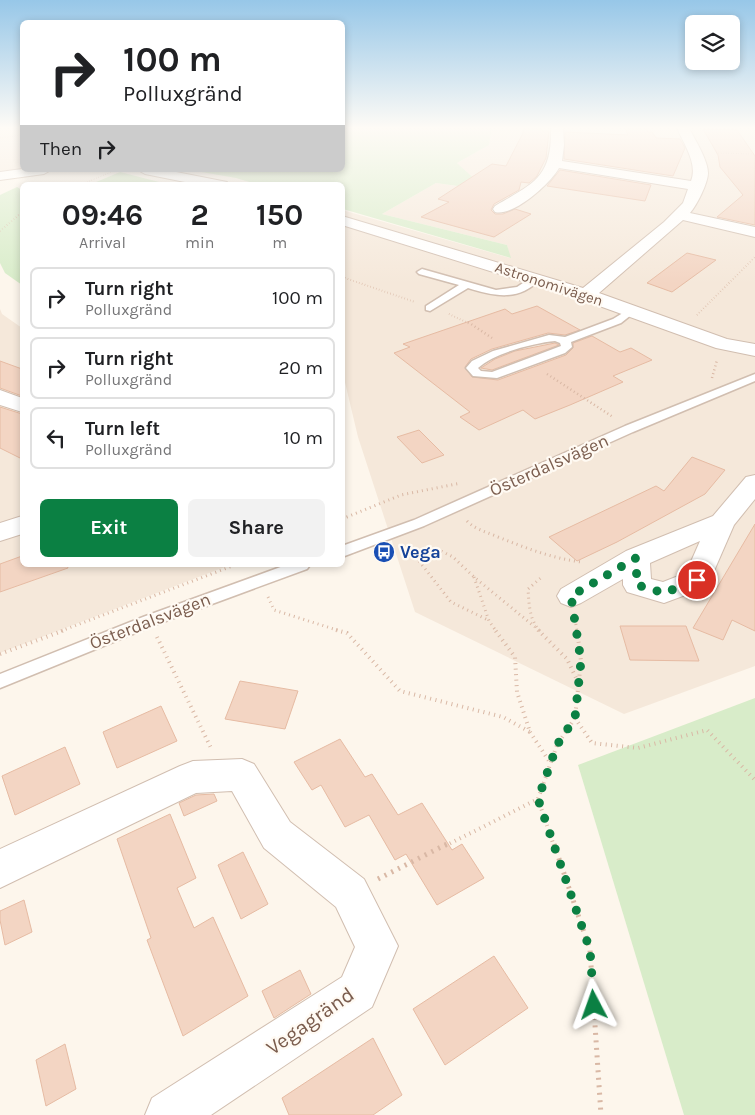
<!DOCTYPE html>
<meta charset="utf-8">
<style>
body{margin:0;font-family:Karla,sans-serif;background:#f2f2f2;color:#202124;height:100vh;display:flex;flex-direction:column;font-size:19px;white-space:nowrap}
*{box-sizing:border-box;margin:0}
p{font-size:16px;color:#757577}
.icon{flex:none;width:28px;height:28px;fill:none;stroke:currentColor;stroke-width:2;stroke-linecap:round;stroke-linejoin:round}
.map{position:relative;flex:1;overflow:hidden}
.side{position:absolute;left:20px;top:182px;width:325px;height:385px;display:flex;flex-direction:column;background:#fff;border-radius:8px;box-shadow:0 2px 8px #0003}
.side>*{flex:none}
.banner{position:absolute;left:20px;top:20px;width:325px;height:152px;border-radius:8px;box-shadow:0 2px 8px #0003;background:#fff;color:#202124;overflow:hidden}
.tools{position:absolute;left:685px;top:15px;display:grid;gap:10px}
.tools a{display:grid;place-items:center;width:55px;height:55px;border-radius:8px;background:#fff;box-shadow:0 2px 8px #0003;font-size:25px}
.pin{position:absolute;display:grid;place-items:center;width:42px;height:42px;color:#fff;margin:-21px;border:2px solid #fff;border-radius:50%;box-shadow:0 1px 5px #0007}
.me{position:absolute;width:55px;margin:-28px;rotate:356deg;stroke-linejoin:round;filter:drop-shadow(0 0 4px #0008)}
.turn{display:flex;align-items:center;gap:18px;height:105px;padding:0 20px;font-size:22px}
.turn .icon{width:65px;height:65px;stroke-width:2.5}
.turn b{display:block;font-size:35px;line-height:42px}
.then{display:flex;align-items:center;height:48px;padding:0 20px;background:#0003;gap:10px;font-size:19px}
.eta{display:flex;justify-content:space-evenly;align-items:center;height:85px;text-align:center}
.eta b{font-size:30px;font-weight:700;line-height:35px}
.action{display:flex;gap:10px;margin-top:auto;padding:10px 20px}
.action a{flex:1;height:58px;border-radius:8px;background:#0b8043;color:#fff;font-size:20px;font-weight:700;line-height:58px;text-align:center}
.action a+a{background:#f2f2f2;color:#202124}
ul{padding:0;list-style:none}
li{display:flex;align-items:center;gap:15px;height:62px;margin:0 10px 8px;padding:0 10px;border:2px solid #e0e0e0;border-radius:8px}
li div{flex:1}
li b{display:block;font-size:19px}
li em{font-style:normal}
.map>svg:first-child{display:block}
.residential{fill:#f5e8da}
.green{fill:#d8ecc9}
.building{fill:#f3d5c3;stroke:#e6bba3}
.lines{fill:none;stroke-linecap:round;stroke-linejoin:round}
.service-casing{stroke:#d1beb0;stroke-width:3}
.minor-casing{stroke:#d1beb0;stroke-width:2}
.path-far5{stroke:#d9b8a5;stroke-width:1;stroke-dasharray:0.5 2;stroke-linecap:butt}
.path-far4{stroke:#d9b8a5;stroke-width:2;stroke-dasharray:0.5 2.5;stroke-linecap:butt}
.path-far3{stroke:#d9b8a5;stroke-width:2.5;stroke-dasharray:1 3;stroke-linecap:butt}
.path-far2{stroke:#d9b8a5;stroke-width:3;stroke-dasharray:1 4;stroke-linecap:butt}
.path-far1{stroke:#d9b8a5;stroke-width:4;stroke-dasharray:1 4.5;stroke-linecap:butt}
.path{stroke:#d9b8a5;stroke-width:5;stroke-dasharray:2 5.5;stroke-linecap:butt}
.service{fill:#fff;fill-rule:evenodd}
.minor{fill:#fff;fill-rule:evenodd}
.route{stroke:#0b8043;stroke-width:9;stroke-dasharray:0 16.2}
.labels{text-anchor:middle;stroke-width:4.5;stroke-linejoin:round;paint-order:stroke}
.far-street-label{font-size:15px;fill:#7a5c4d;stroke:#fffaf3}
.street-label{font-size:18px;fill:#7a5c4d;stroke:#fffaf3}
.transit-label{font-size:18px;font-weight:bold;fill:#164399;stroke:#fffaf3;text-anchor:start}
.near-street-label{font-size:21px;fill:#7a5c4d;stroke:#fffaf3}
</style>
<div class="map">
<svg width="755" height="1115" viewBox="0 0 755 1115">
<rect width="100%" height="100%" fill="#fdf6ec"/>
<!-- residential -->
<g class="residential">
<polygon points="0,128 22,128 22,169 0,171"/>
<polygon points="492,128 755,128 755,666 624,714 415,612 358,437 343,374 342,210 510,258 507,245 382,214 436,183 471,188 478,183 457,163 489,145"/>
<polygon points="0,309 2,314 22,328 22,565 230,565 0,653"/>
</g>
<!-- green -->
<g class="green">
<polygon points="343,128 492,128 489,145 457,163 479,183 472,188 436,183 382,214 507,245 511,258 343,209 342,185 259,185 236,178 190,170 342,170"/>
<polygon points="120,172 163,183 158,185 89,185"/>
<polygon points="17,187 22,190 22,285 5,273 0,263 0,195"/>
<polygon points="755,698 755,1115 684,1115 578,765"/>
</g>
<!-- building -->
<g class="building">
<polygon points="523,128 542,128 542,131 549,131 546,158 537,176 529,183 521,182 519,190 494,204 491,210 495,214 503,214 515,209 531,214 494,237 421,217 449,202 438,199 492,164 506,166 523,133"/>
<polygon points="625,128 646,128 648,132 652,132 656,138 680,139 685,148 673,176 564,159 565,132 628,135"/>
<polygon points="703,129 737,130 755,156 755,225 717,217 743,195 720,167 718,155"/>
<polygon points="560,170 651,185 645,201 547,186"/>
<polygon points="687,253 716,260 672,292 647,283"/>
<polygon points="537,306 580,330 565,335 548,333 492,349 471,359 465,367 472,377 498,380 566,355 573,348 573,343 592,336 620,352 631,348 652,360 613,376 623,382 570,405 535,419 523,410 479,430 460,417 470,412 394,353 410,347 403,344 505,309 512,314"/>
<polygon points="555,343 559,345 492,370 481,368 495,359 515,351"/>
<polygon points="0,361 22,369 22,396 0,388"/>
<polygon points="0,407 22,414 22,459 0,448"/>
<polygon points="419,430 444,455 422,463 397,437"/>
<polygon points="692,457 725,470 705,494 617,542 577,561 549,537 656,486 664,491"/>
<polygon points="755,524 755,631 732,620 723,640 693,628"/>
<polygon points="22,556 22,565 67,565 68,568 0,592 0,564"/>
<polygon points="620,626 686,626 699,661 630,660"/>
<polygon points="240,681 298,691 285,729 225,719"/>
<polygon points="161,706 177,741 117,768 103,732"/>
<polygon points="340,739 365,777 372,774 398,815 422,803 452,850 462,844 484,878 437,905 406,854 395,860 369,815 345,827 321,785 312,790 294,762"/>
<polygon points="65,747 80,784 15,815 2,776"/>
<polygon points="214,794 217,801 184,816 179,803 196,795"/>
<polygon points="170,814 196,878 177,888 194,928 213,917 248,996 183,1036 147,940 151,938 117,839"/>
<polygon points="243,852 268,904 241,919 218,865"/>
<polygon points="24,900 32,932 5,945 0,920 0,911"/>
<polygon points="494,956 528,1008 445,1065 413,1009"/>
<polygon points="300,970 311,994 274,1018 262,991"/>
<polygon points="373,1038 402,1095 373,1115 289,1115 282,1098"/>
<polygon points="65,1044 76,1089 46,1106 36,1060"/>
</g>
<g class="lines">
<!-- service casing -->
<g class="service-casing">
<g id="service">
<path d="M422,269L496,290L517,287L532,277H538L540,279C519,302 494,296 468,288L430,311L426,310V306L459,285L419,274L417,272Z"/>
<path d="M631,308L636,311L621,323L571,342L572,347L565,353L497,378L473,376L466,368L472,361L493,351L549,335L565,337L613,319ZM555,341L560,343L561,346L492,372L481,371L478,368C494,353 534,343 555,341Z"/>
<polygon points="755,374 755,381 633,432 424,526 342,557 342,546 414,520 625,426"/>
<polygon points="286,565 310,565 307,569 155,625 0,688 0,674 143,617"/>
</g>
</g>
<!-- minor casing -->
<g class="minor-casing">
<g id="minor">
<path d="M551,128H563L564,145L562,161L691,181C698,164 684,144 677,128H689C695,140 708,160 708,173C708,183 697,205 690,213L755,227V237L683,220L599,293L727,339L755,344V356L716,348L580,299L342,225V216L583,288L664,222L683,203L688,189L559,168C550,184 513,217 495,212L493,209L495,206C534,183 552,178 551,128Z"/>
<polygon points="22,169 22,170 51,170 44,174 0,180 0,172"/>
<polygon points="138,170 166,170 222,181 227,182 229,185 200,185 145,174"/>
<polygon points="0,390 22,398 22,412 0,405"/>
<path d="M755,475V499L734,525L707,587L664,603L627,592L623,585V579L581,603L571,607L561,603L557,596L561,589L626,551L713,516L746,477ZM700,541L686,573L663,582L651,579L650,563Z"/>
<polygon points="22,516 22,534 0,541 0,523"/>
<polygon points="242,759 254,764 290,822 364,879 398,946 372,1007 211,1115 145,1115 152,1098 342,977 355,947 336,907 264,848 232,791 196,793 0,888 0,849 180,766 193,761"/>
</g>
</g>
<!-- path-far5 -->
<g class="path-far5">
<polyline points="0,138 22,135"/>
<polyline points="716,153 755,154"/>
<polyline points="80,185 116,170"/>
<polyline points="18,215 22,212"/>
</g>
<!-- path-far4 -->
<g class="path-far4">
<polyline points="0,231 20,214"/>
<polyline points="342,277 415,302"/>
<polyline points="449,314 470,324"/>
<polyline points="697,315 755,257"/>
</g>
<!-- path-far3 -->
<g class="path-far3">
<polyline points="468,322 492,338"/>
<polyline points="547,374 613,417"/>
<polyline points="712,378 717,360"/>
</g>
<!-- path-far2 -->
<g class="path-far2">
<polyline points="342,519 401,495 461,483"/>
<path d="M467,521C476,530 487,532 498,537C526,548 551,558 581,562"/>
<polyline points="437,549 453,557 474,577 535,627"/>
<polyline points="419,561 451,602 488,620"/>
<polyline points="474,577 489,621 496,631"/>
<polyline points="268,597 274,610 340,631"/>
<polyline points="575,619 577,631"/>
<polyline points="61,631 235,565"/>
<path d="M540,631C529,620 529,603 528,589L543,576"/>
</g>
<!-- path-far1 -->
<g class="path-far1">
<polyline points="336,630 347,633 400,691 503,717 530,732 517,692 515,657 495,630"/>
<polyline points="538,630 567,659 578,682"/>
<polyline points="157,637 211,748"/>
<polyline points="0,654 65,630"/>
<polyline points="575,718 592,743 638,748 707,730 755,780"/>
<polyline points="530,732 551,764"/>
<polyline points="538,799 554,846"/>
<polyline points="445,846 538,799 557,745 575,718 581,661 577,630"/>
</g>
<!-- path -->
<g class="path">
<polyline points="554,844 590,950 601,1115"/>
<polyline points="378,879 447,844"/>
</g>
<!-- service -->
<use href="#service" class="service"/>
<!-- minor -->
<use href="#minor" class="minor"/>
</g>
<!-- sky -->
<linearGradient id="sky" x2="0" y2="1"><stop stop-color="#97c7e8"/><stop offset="0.45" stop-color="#fefbf6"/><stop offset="1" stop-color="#fefbf6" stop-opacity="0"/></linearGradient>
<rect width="755" height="284" fill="url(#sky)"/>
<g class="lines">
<!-- route -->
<polyline class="route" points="594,1005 590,950 538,799 557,745 575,718 581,661 571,596 636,558 637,585 664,593 697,580"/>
</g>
<!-- icons -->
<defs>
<g id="bus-disc" transform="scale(1.125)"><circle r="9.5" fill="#1a4fb4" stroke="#fffaf3"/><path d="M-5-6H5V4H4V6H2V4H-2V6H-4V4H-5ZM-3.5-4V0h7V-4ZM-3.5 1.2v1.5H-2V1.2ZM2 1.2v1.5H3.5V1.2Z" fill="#fff"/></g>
</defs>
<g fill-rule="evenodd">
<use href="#bus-disc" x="384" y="552"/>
</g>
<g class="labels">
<!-- far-street labels -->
<g class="far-street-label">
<text transform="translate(549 284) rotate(18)" y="5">Astronomivägen</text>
</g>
<!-- street labels -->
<g class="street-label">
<text transform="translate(549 465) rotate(-24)" y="6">Österdalsvägen</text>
<text transform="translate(150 621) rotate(-21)" y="6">Österdalsvägen</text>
</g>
<!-- transit labels -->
<g class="transit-label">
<text x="400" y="558">Vega</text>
</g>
<!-- near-street labels -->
<g class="near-street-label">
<text transform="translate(310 1021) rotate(-35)" y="7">Vegagränd</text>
</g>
</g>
</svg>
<div class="tools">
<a><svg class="icon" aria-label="layers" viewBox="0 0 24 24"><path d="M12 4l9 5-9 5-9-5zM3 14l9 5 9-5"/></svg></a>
</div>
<div class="pin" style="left:697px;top:580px;background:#d93025"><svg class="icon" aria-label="arrive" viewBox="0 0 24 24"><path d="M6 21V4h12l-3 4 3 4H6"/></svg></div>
<svg class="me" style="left:594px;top:1005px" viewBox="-20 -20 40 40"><path d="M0-17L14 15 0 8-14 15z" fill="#0b8043" stroke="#fff" stroke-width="4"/></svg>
<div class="banner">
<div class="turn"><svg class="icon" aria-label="right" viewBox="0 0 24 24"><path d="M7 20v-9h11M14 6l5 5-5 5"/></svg><div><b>100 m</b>Polluxgränd</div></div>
<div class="then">Then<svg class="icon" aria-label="right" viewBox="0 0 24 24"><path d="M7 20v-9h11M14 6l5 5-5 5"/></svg></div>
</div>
<section class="side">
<div class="eta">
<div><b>09:46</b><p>Arrival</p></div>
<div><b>2</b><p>min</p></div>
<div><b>150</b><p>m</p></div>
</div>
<ul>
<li><svg class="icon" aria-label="right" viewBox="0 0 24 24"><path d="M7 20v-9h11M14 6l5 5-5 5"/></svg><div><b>Turn right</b><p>Polluxgränd</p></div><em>100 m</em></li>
<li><svg class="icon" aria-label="right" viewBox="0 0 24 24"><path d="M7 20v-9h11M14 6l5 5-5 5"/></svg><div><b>Turn right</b><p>Polluxgränd</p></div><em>20 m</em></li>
<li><svg class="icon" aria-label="left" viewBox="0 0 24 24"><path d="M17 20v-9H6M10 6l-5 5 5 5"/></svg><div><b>Turn left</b><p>Polluxgränd</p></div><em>10 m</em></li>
</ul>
<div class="action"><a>Exit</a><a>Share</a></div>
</section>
</div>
